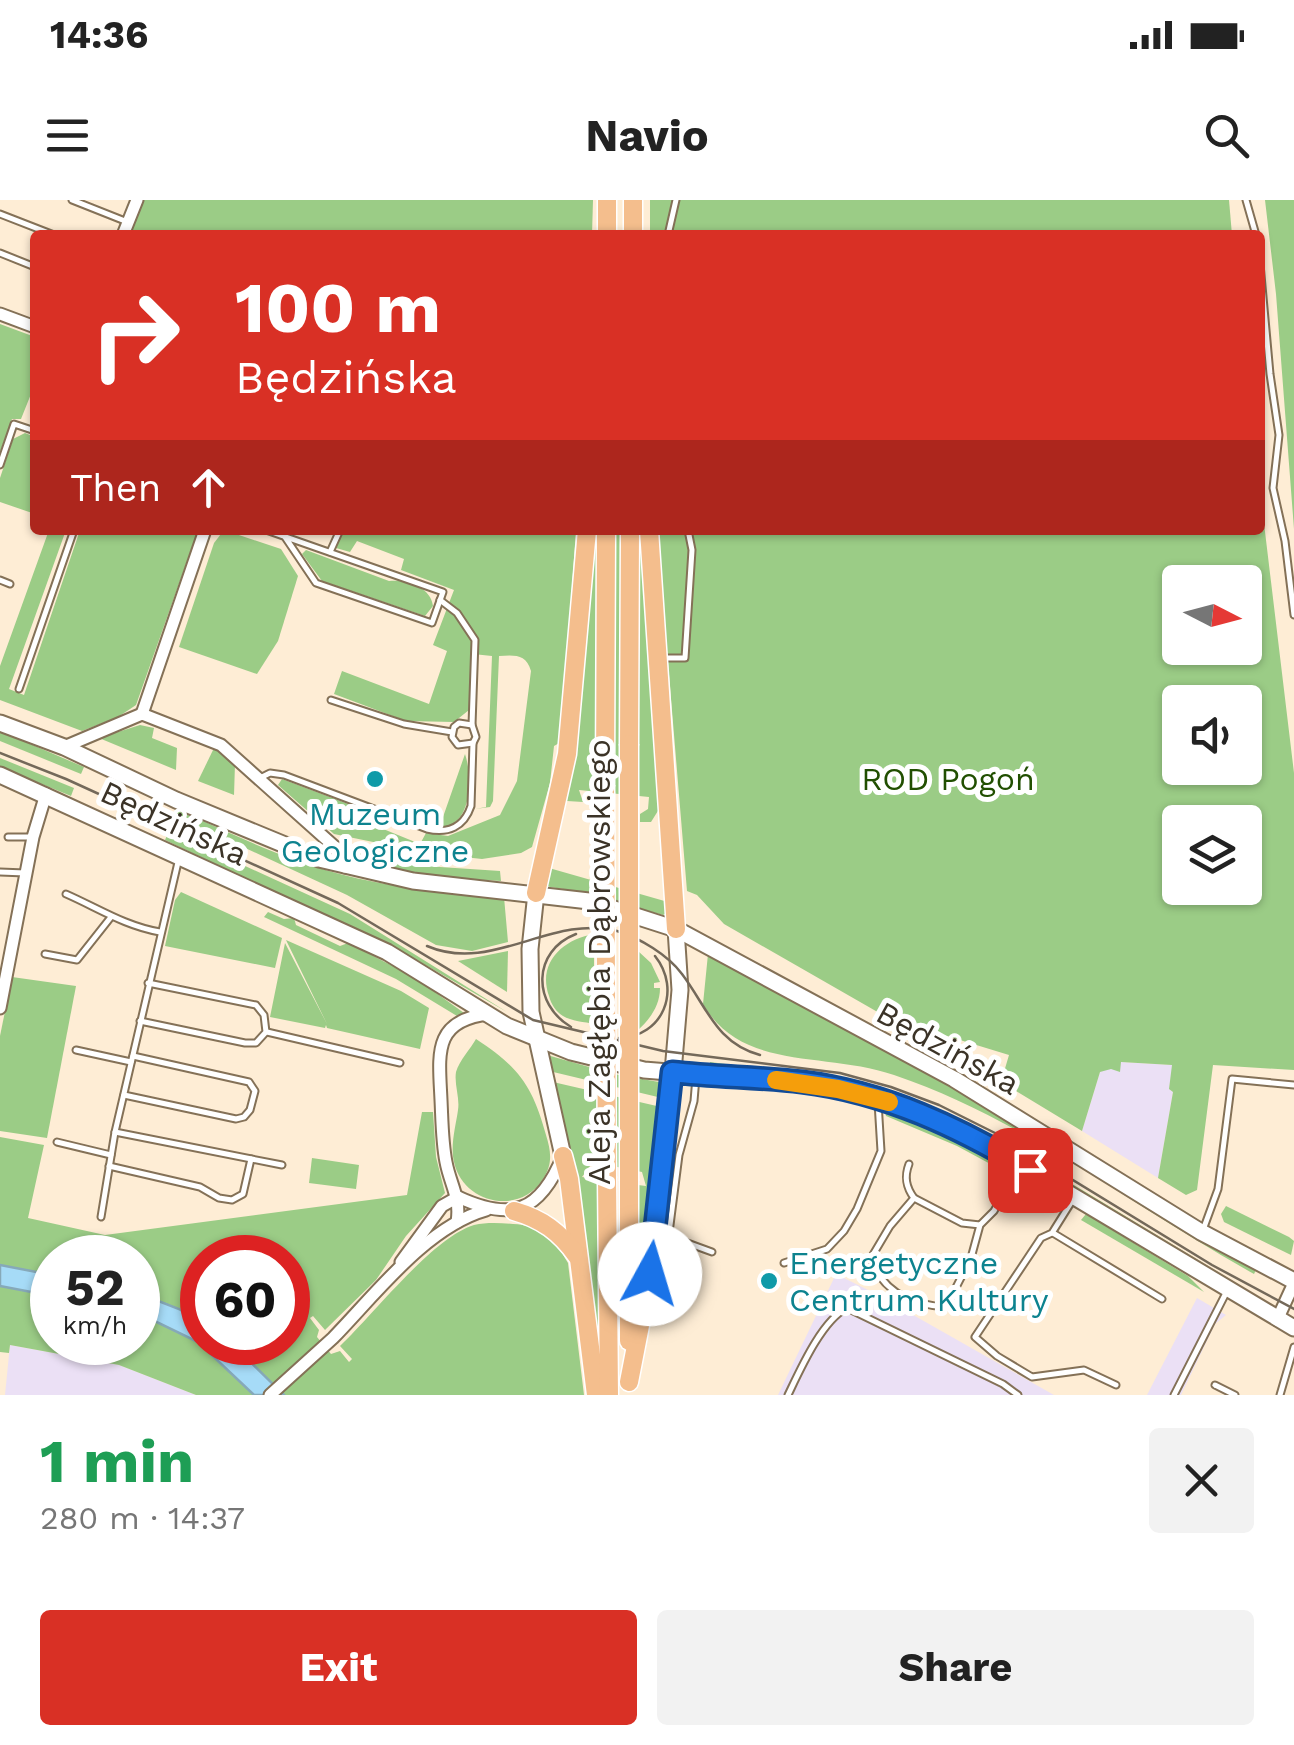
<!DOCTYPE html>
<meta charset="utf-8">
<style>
body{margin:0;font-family:"Work Sans",sans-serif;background:#f2f2f2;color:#222;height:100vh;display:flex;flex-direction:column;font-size:38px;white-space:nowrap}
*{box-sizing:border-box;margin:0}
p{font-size:32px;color:#767676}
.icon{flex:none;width:55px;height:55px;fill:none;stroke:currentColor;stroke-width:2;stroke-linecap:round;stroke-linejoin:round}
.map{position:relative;height:1195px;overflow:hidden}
.drawer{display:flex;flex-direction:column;background:#fff;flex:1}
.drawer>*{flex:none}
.guide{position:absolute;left:30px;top:30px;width:1235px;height:305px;border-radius:10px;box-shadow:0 2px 8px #0004;background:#d93025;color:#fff;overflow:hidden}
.needle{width:65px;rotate:96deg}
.buttons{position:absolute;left:1162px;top:365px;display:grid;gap:20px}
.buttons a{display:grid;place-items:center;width:100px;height:100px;border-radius:10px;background:#fff;box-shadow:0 2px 8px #0004;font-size:50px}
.speed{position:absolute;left:30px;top:1035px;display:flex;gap:20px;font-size:50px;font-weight:700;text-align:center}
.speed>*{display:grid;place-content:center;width:130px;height:130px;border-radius:50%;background:#fff;box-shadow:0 2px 8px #0004;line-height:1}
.speed small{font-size:25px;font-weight:400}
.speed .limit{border:15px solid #d22;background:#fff;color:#111}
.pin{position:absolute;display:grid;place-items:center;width:85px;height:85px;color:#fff;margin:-42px;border-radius:20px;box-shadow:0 5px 15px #0006}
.me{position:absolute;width:110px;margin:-55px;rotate:6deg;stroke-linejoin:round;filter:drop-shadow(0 0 8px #0008)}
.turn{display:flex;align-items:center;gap:35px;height:210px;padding:0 40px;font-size:45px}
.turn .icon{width:130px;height:130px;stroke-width:2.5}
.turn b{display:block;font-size:70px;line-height:85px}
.then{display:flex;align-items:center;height:95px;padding:0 40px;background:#0003;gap:20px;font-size:38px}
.round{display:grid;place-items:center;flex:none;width:105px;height:105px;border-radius:10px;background:#f2f2f2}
.overview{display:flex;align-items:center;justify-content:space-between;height:170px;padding:0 40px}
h1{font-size:60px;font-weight:700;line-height:75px;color:#1e9e55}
.action{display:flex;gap:20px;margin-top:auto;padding:20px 40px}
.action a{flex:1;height:115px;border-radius:10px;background:#d93025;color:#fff;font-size:40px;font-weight:700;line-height:115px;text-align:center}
.action a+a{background:#f2f2f2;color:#222}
.status{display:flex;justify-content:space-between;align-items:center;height:70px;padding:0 50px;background:#fff;direction:ltr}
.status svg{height:28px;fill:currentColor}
header{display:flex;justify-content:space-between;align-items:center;height:130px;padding:0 40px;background:#fff;font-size:45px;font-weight:700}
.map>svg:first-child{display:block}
.industrial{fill:#ebe0f5}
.green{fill:#9bcc86;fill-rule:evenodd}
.water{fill:#a6dbf7;stroke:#86a9b9;stroke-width:2.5}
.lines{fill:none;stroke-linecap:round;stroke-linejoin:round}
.lane-casing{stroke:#847157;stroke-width:9}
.street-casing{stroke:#847157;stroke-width:15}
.secondary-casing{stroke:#847157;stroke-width:19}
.primary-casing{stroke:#fff;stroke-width:21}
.lane{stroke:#fff;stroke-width:5}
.street{stroke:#fff;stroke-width:11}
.secondary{stroke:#fff;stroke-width:15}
.primary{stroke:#f4be8d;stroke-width:18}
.tram{stroke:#74695a;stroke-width:2.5}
.primary-bridge-casing{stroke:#fff;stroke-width:21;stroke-linecap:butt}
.primary-bridge{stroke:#f4be8d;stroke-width:18}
.route-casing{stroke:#114b97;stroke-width:25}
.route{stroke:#1a73e8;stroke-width:18}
.slow{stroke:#f59e0b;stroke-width:18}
.culture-dot{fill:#0f9aa8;stroke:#fff;stroke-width:4}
.labels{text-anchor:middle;stroke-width:10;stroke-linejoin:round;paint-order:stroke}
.park-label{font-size:32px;fill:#214f01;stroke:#fff}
.culture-label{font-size:32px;fill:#0d838f;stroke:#fff}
.street-label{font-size:32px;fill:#3b3327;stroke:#fff}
</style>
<div class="status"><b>14:36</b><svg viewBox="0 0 49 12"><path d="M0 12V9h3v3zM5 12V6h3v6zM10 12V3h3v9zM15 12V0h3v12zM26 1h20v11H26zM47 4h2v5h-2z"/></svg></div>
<header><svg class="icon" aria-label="menu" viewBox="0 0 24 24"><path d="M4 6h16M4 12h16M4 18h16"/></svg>Navio<svg class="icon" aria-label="search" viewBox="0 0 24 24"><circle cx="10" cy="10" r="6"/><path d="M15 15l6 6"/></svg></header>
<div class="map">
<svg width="1294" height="1195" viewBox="0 0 1294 1195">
<rect width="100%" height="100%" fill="#feedd5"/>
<!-- industrial -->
<g class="industrial">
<polygon points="1121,862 1173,865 1169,889 1173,892 1158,978 1082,931 1100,872"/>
<polygon points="836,1074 878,1095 1054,1195 778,1195"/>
<polygon points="1197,1098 1226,1115 1215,1124 1181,1195 1147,1195"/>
<polygon points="10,1145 119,1165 196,1195 5,1195"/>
</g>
<!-- green -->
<g class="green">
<polygon points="143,0 593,0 592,35 130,35"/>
<polygon points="650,0 1229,0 1232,35 650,35"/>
<polygon points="1265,0 1294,0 1294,329 1276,94"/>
<polygon points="0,124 35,137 35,184 21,219 12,219 0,252"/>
<polygon points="25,233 35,237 35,314 0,302 0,278 13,239"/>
<path d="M1260,290L1294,573V870L1213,865L1197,990L1186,995L1158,978L1173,892L1169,889L1172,865L1121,862L1120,872L1111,869L1100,872L1082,931L1001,882L1009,855L888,818L724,724L697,695L687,691L657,330H1260ZM1180,382H1245V448H1180ZM1180,502H1245V568H1180ZM1180,622H1245V688H1180Z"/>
<polygon points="49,330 66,330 9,489 24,495 80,330 198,330 136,505 118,517 82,531 0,500 0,466"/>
<polygon points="224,330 281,349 298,376 278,441 257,474 179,447 214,343"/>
<path d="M344,330H576L561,542L554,546L550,583L532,647L521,653L482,659L427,653L334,634L278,585L282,579L375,614L371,624L420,644L426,633L448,636L500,615L517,581L531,471C526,454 515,455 499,456L493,601L490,607L475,609L486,607L492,456L473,454L469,510L454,522L406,521L334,494L342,471L429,504L447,451L433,445L454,390L401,370L404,359L357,341L350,352L336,348Z"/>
<polygon points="592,330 643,330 661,606 651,622 640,622 640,614 648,609 649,597 579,590 583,602 567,601 578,528"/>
<path d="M306,350L389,381C406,379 431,387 433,406L425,416L322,381L302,354Z"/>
<polygon points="140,525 154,528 152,538 177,548 176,570 99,538"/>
<polygon points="0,531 84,567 81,574 0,541"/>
<polygon points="214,548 235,564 234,595 198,581"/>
<path d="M465,554C474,581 471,636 431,626L443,617Z"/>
<polygon points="0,558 74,588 71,596 0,567"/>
<path d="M179,610C230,633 281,658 336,673C391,688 447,693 504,697L508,742L472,751L436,745L347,695L176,616Z"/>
<polygon points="169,631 350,714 507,812 415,759 165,640"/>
<path d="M351,649L440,667L500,671L501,681C459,678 381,680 351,649Z"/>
<polygon points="549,668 668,702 667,713 663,715 577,691 550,687 546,685"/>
<polygon points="181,692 282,738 275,768 165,746 175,700"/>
<polygon points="268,712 284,719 294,718 296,725 340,746 348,743 414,777 464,813 457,816 396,779 264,717"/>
<path d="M594,734V824C585,822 571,821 563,816C556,812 551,804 549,796C537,763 563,739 594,734Z"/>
<polygon points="286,740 401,791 429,808 420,849 327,828 326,825 325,828 270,817 285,743 327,824"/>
<polygon points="508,751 507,792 458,761"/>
<path d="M638,751L651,763L660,782L654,783V788H660C660,807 648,821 638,830Z"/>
<path d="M708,754L932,876L1256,1070L1254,1074C1135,1008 1024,919 894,875C825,851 742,872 703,804Z"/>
<polygon points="12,777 76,786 47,938 0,931 0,836"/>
<path d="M476,839C519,867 533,887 546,935C551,951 553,964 543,979C520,1016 463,1004 454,962C450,945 456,925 458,910C460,898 454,884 456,872C459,861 471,848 476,839Z"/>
<polygon points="547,855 614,874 659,882 663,885 662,898 549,871"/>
<polygon points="710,862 846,879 938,909 998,939 1246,1089 1244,1092 990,939 914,903 826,879 710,867"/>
<polygon points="553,882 661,907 638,1100 638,985 646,986 642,972 593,962 582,977 597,979 599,1161 577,979"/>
<polygon points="884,908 980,951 1009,968 1007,973 957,946 886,916"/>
<path d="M422,912H433L436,957L445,993L406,1036L376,1080L325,1130L313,1116L310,1118L319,1130L317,1137L331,1154L340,1151L349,1162L352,1159L340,1146C374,1114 432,1038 474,1025C487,1022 501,1023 513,1024C539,1025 556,1041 568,1063L584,1195H284L231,1143L288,1142V1058H202V1123L179,1109L138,1093V1058H52V1075L0,1065V937L44,945L28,1018L105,1035L407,995Z"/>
<polygon points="312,958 359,965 356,989 309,983"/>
<polygon points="1226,1006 1289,1037 1294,1041 1291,1055 1224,1022 1221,1014"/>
<polygon points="1086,1014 1188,1076 1204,1092 1081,1020"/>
<polygon points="0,1086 52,1096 52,1142 138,1142 138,1113 198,1142 254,1195 196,1195 119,1165 10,1145 9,1153 0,1152"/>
</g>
<!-- water -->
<g class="water">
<polygon points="0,1065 52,1075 52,1096 0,1086"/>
<polygon points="138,1093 179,1109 202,1123 202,1142 231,1143 284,1195 254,1195 198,1142 138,1113"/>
</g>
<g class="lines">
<!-- lane casing -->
<g class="lane-casing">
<g id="lane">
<polyline points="72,0 125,21"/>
<polyline points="1246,0 1256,35"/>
<polyline points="0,14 54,35"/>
<polyline points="668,35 676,0"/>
<polyline points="0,53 35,67"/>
<polyline points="1260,64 1270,174 1279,235 1273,288 1285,341 1294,415"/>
<polyline points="0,265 14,224 35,231"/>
<polyline points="266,330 443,392 432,423 316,383 285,337"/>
<polyline points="330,352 340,330"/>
<polyline points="0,380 10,384"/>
<polyline points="662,458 685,458 692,350 688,330"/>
<polyline points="19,489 74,330"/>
<polyline points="331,500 404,524 452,532"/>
<polyline points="472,525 459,523 454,527 452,537 458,545 473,543"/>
<path d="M260,578L270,573L284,575L427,629C448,634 464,627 471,606L473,543L476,537L472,525L475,440L457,413L440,400"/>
<polyline points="8,637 30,637"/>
<polyline points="0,672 25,673"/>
<path d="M66,694C98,708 125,726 160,732"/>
<polyline points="45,754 77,760 111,717"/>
<polyline points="140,821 245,843 256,843 266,832 264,815 256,805 148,783"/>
<polyline points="267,832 400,863"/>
<polyline points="76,850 131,862"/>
<polyline points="696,877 694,901 679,955 669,1033 671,1037 712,1052"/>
<polyline points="124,895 236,919 244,917 250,910 255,891 249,882 133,856"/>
<polyline points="115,932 282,965"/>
<polyline points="57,942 111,955"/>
<path d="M909,964C904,977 906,987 914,998"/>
<polyline points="109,966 200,987 219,998 232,1000 243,994 251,959"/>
<polyline points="1072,1001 1052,1033 1041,1038 975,1137 997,1156 1032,1177 1084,1170 1116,1185"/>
<polyline points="101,1017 115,932 179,658"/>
<path d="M980,1025L971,1058L946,1107C912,1105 882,1092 871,1058L890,1026L914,998L962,1023L980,1025L994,1011L1018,968"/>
<polyline points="1203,1030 1218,989 1232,879 1294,885"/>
<polyline points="1053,1033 1162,1099"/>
<polyline points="784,1063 827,1049 844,1031 857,1009 881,951 878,902"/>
<polyline points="1215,1185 1235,1195"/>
<path d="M788,1195C800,1170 822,1120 847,1108L1003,1184L1018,1195"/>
<polyline points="1174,1195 1227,1091"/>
<polyline points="1280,1195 1294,1147"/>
</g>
</g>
<!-- street casing -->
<g class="street-casing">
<g id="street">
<polyline points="123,35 137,0"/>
<polyline points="0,114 35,127"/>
<polyline points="142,514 205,330"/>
<polyline points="64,547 142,514 221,545 345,656 345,667"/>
<polyline points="0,808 33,637 46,594"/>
<path d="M458,997C512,1022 540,1012 563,956"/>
<path d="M457,1022C461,998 450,984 446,962C442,942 442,920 441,900C439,855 432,820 489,814"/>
<polyline points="401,1062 442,1006 458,997"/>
<polyline points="1277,1120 1294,1083"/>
<path d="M270,1195C291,1176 312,1157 333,1138C375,1095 426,1027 486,1010"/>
</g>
</g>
<!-- secondary casing -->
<g class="secondary-casing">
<g id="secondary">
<polyline points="0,523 64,547 176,600 319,659 413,681 589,701 676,729 954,879 1201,1032 1294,1081"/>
<polyline points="0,575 387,752 507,826 571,852 644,870 804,883 838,889 903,907 984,943 1294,1128"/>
<polyline points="536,693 530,749 531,812 563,956"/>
<polyline points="673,872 680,790 676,729"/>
</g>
</g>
<!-- primary casing -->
<g class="primary-casing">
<g id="primary">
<polyline points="607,35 607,0"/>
<polyline points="633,35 633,0"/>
<polyline points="649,330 676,729"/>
<polyline points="629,544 630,330"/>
<polyline points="605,585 606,330"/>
<polyline points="536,693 567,554 587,330"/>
<polyline points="563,956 569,979 596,1195"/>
<polyline points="607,978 609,1195"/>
<polyline points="629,981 629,1141"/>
<path d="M514,1011C542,1019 560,1032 577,1056"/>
<polyline points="629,1182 650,1074 673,872"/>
</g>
</g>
<!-- lane -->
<use href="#lane" class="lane"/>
<!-- street -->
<use href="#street" class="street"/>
<!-- secondary -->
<use href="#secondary" class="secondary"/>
<!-- primary -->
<use href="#primary" class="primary"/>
<!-- tram -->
<g class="tram">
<polyline points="0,553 66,579 338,703 533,820 663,851 840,873 891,887 939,905 1001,936 1212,1065 1294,1109"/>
<path d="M427,746C492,774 551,714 617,731C640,738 668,755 682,774C707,807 716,843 760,855"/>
<path d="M571,827C532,804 532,751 576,734"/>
<path d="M619,838C663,837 682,790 655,756"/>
</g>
<!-- primary-bridge casing -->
<g class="primary-bridge-casing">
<g id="primary-bridge">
<polyline points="605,585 607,978"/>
<polyline points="629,981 629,544"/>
</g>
</g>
<!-- primary-bridge -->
<use href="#primary-bridge" class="primary-bridge"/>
</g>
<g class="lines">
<!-- route casing -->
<g class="route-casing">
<path id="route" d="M650,1074L672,872C716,877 759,877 802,882C885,892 960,928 1030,970"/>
</g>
<!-- route -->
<use href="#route" class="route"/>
<!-- slow -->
<polyline class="slow" points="776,880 838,889 889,902"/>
</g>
<!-- markers -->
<g class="culture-dot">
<circle cx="375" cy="579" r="10"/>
<circle cx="769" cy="1081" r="10"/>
</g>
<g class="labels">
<!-- park labels -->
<g class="park-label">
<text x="948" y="590">ROD Pogoń</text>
</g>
<!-- culture labels -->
<g class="culture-label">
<text x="375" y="625">Muzeum<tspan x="375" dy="37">Geologiczne</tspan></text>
<text x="789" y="1074" text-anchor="start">Energetyczne<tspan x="789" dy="37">Centrum Kultury</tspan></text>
</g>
<!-- street labels -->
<g class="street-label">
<text transform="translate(174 623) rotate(25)" y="11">Będzińska</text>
<text transform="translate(599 762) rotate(-90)" y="11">Aleja Zagłębia Dąbrowskiego</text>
<text transform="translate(948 848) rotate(29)" y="11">Będzińska</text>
</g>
</g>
</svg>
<div class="buttons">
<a><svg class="needle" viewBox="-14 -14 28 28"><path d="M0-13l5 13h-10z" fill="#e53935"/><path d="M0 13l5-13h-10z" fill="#767676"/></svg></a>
<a><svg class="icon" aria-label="sound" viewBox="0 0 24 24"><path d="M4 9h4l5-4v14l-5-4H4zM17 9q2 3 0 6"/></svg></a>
<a><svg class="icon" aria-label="layers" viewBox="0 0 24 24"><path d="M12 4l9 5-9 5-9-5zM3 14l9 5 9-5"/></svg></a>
</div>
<div class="speed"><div>52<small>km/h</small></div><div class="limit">60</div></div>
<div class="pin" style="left:1030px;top:970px;background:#d93025"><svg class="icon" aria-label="arrive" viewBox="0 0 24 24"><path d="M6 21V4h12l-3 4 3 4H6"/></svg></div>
<svg class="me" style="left:650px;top:1074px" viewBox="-20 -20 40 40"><circle r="19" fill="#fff"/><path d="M0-13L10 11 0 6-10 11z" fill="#1a73e8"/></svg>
<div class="guide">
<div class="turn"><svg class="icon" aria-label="right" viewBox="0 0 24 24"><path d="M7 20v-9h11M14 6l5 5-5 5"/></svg><div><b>100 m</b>Będzińska</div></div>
<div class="then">Then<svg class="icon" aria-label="ahead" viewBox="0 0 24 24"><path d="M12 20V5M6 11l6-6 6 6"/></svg></div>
</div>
</div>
<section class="drawer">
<div class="overview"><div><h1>1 min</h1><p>280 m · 14:37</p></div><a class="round"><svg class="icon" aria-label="close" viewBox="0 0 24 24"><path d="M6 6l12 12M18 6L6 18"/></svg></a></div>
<div class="action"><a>Exit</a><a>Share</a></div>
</section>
